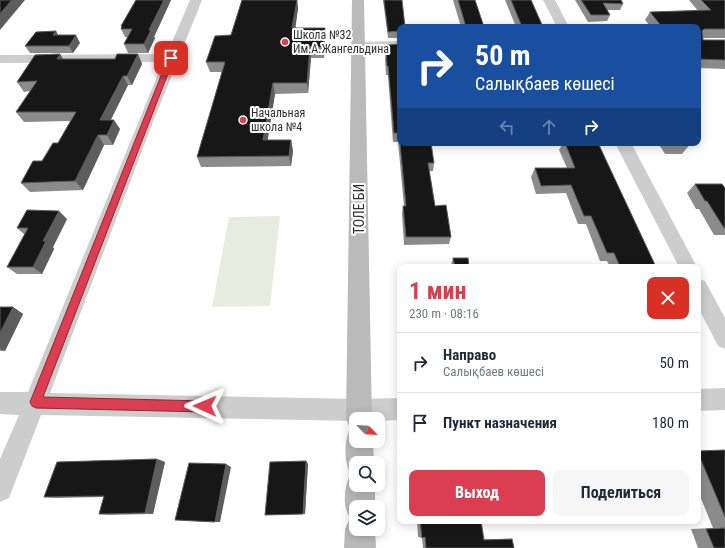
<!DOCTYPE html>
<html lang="ru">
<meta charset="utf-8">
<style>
body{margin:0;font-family:"Roboto Condensed",sans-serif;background:#f6f6f7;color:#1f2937;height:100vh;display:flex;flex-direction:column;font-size:15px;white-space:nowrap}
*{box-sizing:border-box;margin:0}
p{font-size:13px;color:#747a83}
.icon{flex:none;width:22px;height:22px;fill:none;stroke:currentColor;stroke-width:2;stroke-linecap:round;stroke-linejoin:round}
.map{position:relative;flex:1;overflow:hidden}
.panel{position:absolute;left:397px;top:264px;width:304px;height:260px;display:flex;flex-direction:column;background:#fff;border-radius:8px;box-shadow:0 2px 10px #0003}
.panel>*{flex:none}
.top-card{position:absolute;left:397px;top:24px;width:304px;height:122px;border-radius:8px;box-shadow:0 2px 10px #0003;background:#1a4fa0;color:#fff;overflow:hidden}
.needle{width:26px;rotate:115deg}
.tools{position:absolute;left:349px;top:412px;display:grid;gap:8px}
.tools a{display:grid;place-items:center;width:36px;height:36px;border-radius:8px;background:#fff;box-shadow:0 2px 10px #0003;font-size:20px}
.pin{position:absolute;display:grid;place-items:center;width:34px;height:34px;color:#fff;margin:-17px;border-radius:8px;box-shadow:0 2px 6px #0006}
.me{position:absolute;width:44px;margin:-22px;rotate:271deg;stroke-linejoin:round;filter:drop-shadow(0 0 3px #0008)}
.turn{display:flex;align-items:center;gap:14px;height:84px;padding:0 12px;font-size:18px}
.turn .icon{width:52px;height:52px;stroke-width:2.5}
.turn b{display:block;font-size:28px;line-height:34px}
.lanes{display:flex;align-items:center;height:38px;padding:0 12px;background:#0003;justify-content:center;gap:20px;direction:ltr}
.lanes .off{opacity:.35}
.round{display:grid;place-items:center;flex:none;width:42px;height:42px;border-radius:8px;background:#f6f6f7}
.headline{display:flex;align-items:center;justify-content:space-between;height:68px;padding:0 12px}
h1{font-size:24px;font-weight:700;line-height:30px;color:#dc3e51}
.action{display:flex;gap:8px;margin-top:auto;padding:8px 12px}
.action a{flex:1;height:46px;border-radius:8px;background:#dc3e51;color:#fff;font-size:16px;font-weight:700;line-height:46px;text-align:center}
.action a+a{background:#f6f6f7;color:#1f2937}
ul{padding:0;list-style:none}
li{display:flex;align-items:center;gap:12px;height:60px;padding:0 12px;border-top:1px solid #e0e1e3}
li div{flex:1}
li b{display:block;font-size:15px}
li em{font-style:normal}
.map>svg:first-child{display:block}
.green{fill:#e7ecdf}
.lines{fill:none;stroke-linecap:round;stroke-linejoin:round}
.minor{fill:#cdcdcd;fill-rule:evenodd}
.secondary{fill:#bababa;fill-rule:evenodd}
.wall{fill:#8b8b8b}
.shaded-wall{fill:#5d5d5d}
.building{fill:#171717;stroke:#5d5d5d}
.route{fill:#dc3e51;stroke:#8f2835}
.poi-dot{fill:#dc3e51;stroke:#fff;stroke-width:1.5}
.labels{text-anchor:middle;stroke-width:4;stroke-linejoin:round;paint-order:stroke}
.far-poi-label{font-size:12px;fill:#303030;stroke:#fff;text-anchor:start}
.street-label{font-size:14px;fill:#303030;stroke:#fff}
</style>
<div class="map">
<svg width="725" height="548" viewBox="0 0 725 548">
<rect width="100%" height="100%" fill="#fff"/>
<!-- green -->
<polygon class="green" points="280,216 270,306 212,307 229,217"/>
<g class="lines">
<!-- minor -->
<g class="minor">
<polygon points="190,0 202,0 153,122 50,393 359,399 400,398 400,420 378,421 378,419 356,419 356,421 41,415 9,498 0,502 0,459 19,415 0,414 0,392 28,392 163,62 0,63 0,55 167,54"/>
<polygon points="543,0 555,0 569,27 557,27"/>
<polygon points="400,41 400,49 359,50 355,49 353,46 355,43 359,42"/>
<polygon points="615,143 631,143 697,267 679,267"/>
<polygon points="698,279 705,281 725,318 725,349 718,346 698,307"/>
<polygon points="725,388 725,410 698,411 698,389"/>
</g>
<!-- secondary -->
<path class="secondary" d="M352,0H364L372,419H356V441H373L374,463H356V485H375V507H356V529H375L376,548H344L345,529L350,518C342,505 344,488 350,475L352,474L350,473C344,459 344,445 349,431L353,430L350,428L346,419Z"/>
</g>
<!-- wall -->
<g class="wall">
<polygon points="136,0 171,0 154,37 155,38 148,53 128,53 124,44 127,37 125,37 121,29 122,28 121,26"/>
<polygon points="242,0 297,0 298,8 295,28 325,28 325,39 324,58 311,58 308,93 275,94 267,140 291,140 293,151 291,166 201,167 197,157 222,72 210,72 206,62 231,35"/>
<polygon points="383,0 402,0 400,27 400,38 388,38"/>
<polygon points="453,0 475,0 484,27 461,27"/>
<polygon points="505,0 531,0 543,27 516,27"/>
<polygon points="575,0 621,0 623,4 620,10 607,10 610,15 607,21 588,22"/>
<polygon points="689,0 725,0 725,38 703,38 703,40 725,40 725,69 698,68 698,27 651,27 645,20 650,12 698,11"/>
<polygon points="56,31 58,35 80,43 73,53 30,53 25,46"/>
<polygon points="387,45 400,143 434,163 433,171 429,171 435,206 451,237 449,244 404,245 402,214 403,206 404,206 398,142 393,142 388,75 386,75 385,59 386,50"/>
<polygon points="60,54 63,59 115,59 138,54 142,64 132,85 128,85 111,120 120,129 113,145 104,145 83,190 30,192 21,183 42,161 58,143 70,121 24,122 16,112 30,91 24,92 17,82"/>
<polygon points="563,143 598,143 656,267 610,267 607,261 600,261 586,224 578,224 566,193 536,194 531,177 535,168 567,168 559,150"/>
<polygon points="658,143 691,143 682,154 665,154"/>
<polygon points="695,184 725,188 725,235 714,235 699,209 696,209 687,193"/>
<polygon points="67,219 53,247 54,249 42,274 17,274 7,267 25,235 17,228"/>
<polygon points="453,258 469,267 451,267 451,265"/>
<polygon points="0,307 13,307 23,314 5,351 0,351"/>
<polygon points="725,450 725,548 698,548 691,529 713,528 698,491 698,451"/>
<polygon points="157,459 165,462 153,514 109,515 99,514 104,497 56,498 44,497"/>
<polygon points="306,461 308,464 305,514 269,515 265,515"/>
<polygon points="417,521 481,521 483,539 512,539 514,548 423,548 422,538 418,537"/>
</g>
<!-- shaded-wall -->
<g class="shaded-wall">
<polygon points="12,0 25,0 0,30 0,14"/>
<polygon points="164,0 171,0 154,37 155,38 148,53 144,44 149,30"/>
<polygon points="297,0 298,8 294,39 292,28"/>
<polygon points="325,28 325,39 324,58 323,47"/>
<polygon points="56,31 60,39 53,35"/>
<polygon points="76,35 80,43 73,53 69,46"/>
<polygon points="310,47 311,58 308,93 307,83"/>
<polygon points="60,54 66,64 57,59"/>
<polygon points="138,54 142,64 132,85 127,76"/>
<polygon points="123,76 128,85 106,129 100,120"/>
<polygon points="273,83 275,94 266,151 263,140"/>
<polygon points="114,120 120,129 113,145 107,135"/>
<polygon points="98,135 104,145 83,190 75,181"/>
<polygon points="291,140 293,151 291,166 289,156"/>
<polygon points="59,211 67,219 53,247 54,249 42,274 33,267 43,241"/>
<polygon points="13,307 23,314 5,351 0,349 0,333"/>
<polygon points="157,459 165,462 153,514 145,513"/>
<polygon points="306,461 308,464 305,514 303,514"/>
<polygon points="226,464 231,467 220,522 215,522"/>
</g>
<!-- building -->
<g class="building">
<polygon points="0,0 12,0 0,14"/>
<polygon points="136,0 164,0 149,30 151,30 144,44 124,44 132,29 121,29 122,26 121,26"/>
<polygon points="242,0 297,0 292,28 325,28 323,47 310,47 307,83 273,83 263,140 291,140 289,156 197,157 225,62 206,62 215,36 231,35"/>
<polygon points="384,0 402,0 405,27 400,27 400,31 388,32"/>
<polygon points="458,0 475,0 484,27 466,27"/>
<polygon points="511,0 531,0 543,27 522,27"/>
<polygon points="581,0 621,0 623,4 603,3 610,15 591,15"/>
<polygon points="701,0 725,0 725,29 704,29 702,31 703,40 725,40 725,60 698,59 698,27 662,27 650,12 711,10"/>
<polygon points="56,31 53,35 76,35 69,46 25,46 36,32"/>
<polygon points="400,44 400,143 431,143 434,163 428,163 435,206 446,205 451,237 406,237 403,206 406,206 399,133 394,133 388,66 387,66 386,50 387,50 387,45"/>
<polygon points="60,54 57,59 115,59 117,54 138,54 127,76 123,76 100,120 114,120 107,135 98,135 75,181 21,183 33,161 42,161 53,143 58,143 76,112 16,112 37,81 17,82 35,55"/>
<polygon points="565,143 598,143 656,267 620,267 614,253 607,253 591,216 584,216 571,185 541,186 535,168 575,168"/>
<polygon points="672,143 691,143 673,144"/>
<polygon points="695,184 722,184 725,188 725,227 724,228 707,201 705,201"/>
<polygon points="27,210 59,211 43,241 46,241 33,267 7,267 28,228 17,228"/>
<polygon points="453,258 468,258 469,267 455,267"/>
<polygon points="577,266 578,267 542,267"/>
<polygon points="0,307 13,307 0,333"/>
<polygon points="725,450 725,517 698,453 698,451"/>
<polygon points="157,459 145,513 99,514 104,496 44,497 57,462"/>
<polygon points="306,461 303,514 265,515 270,462"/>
<polygon points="189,463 226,464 215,522 175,520"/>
<polygon points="420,521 481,521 484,540 512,539 514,548 426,548 425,537 422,538"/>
<polygon points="725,528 725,548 714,548 706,529"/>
</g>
<!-- route -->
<polygon class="route" points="169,56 174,58 43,397 205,401 209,403 211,406 209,410 205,412 36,408 32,406 30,402"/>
<!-- markers -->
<g class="poi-dot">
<circle cx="285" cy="42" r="4"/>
<circle cx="243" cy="120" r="4"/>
</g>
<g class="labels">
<!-- far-poi labels -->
<g class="far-poi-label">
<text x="293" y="39">Школа №32<tspan x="293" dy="14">Им.А.Жангельдина</tspan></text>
<text x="251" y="117">Начальная<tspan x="251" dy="14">школа №4</tspan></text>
</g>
<!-- street labels -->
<g class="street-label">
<text transform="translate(359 209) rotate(-90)" y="5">ТОЛЕ БИ</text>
</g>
</g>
</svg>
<div class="tools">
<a><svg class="needle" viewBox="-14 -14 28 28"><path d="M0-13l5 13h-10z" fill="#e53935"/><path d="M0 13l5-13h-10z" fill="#747a83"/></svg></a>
<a><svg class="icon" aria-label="search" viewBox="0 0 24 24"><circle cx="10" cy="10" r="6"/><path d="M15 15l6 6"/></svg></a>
<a><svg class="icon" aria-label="layers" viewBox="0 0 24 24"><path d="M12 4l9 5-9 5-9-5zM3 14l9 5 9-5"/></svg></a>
</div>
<div class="pin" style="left:171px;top:58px;background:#d93025"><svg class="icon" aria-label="arrive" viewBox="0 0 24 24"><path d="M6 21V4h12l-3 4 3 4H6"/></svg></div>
<svg class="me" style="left:205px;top:406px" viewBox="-20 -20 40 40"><path d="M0-17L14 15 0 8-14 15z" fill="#dc3e51" stroke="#fff" stroke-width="4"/></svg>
<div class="top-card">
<div class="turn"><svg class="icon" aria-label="right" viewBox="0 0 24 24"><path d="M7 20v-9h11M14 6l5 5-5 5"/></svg><div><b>50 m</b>Салықбаев көшесі</div></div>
<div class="lanes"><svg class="icon off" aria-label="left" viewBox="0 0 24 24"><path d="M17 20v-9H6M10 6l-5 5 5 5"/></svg><svg class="icon off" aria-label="ahead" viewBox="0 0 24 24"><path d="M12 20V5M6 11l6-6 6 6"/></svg><svg class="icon" aria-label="right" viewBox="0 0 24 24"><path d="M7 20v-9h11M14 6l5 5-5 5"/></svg></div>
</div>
<section class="panel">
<div class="headline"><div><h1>1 мин</h1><p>230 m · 08:16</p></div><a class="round" style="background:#d93025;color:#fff"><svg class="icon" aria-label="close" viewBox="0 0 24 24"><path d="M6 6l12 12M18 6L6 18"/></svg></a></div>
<ul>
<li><svg class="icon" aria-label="right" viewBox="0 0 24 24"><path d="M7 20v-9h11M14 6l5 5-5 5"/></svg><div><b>Направо</b><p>Салықбаев көшесі</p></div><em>50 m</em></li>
<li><svg class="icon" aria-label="arrive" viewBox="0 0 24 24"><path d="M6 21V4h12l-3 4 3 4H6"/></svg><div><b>Пункт назначения</b></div><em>180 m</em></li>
</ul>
<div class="action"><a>Выход</a><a>Поделиться</a></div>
</section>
</div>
